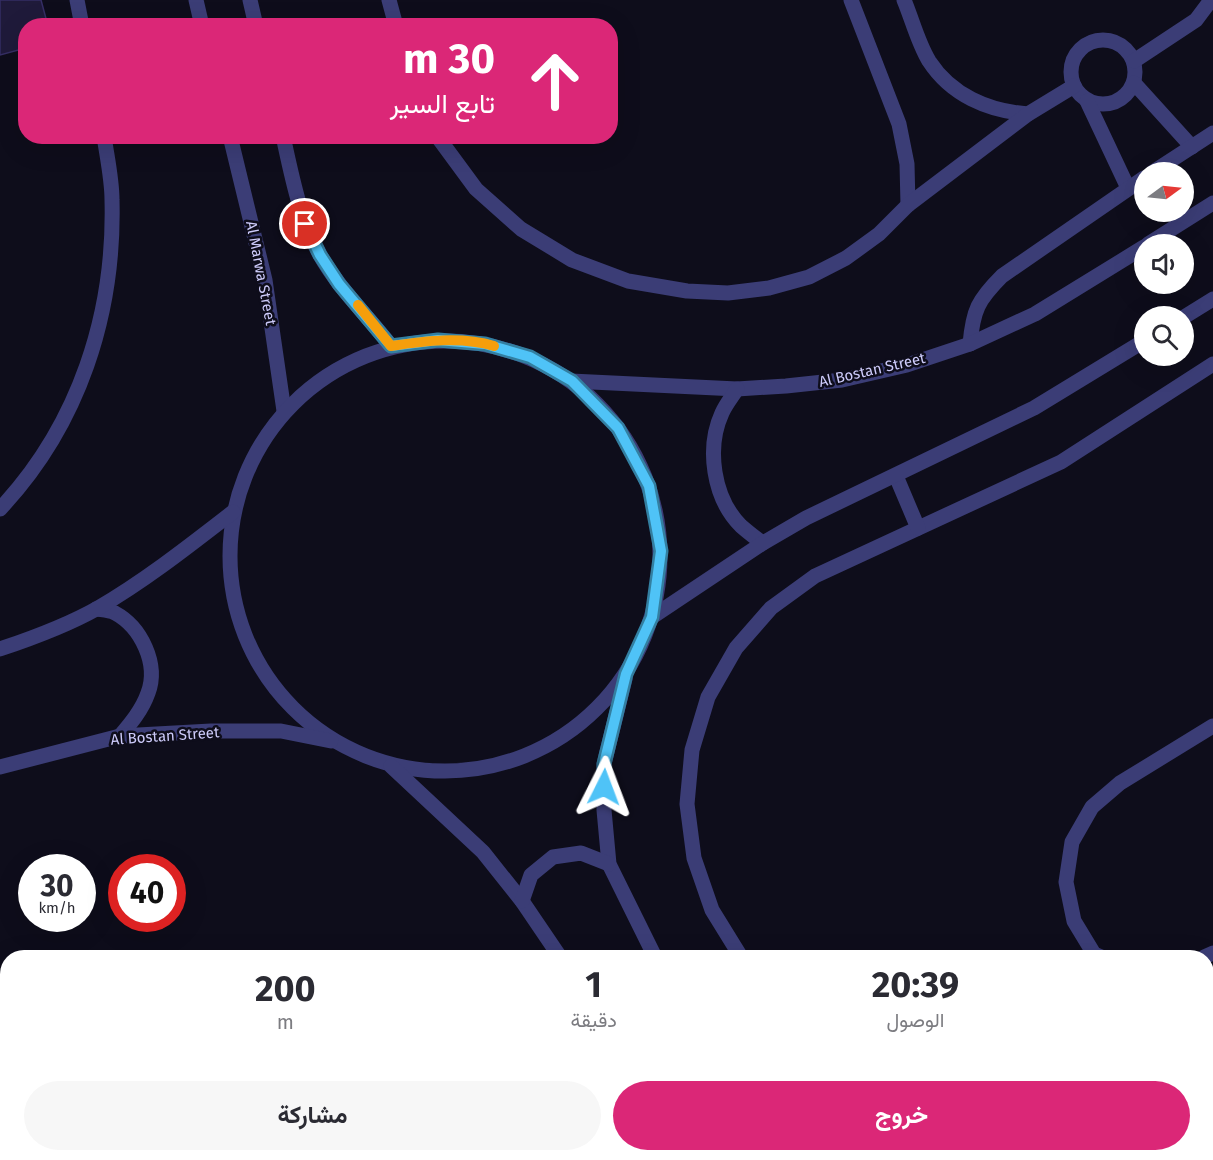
<!DOCTYPE html>
<html lang="ar">
<meta charset="utf-8">
<style>
body{margin:0;font-family:"Fira Sans",Vazirmatn,sans-serif;background:#f7f7f7;color:#2b2b33;direction:rtl;height:100vh;display:flex;flex-direction:column;font-size:22px;white-space:nowrap}
*{box-sizing:border-box;margin:0}
p{font-size:20px;color:#7c7c81}
.icon{flex:none;width:33px;height:33px;fill:none;stroke:currentColor;stroke-width:2;stroke-linecap:round;stroke-linejoin:round}
.map{position:relative;flex:1;overflow:hidden;direction:ltr}
.side{position:absolute;left:0px;top:950px;width:1214px;height:212px;display:flex;flex-direction:column;background:#fff;border-radius:24px 24px 0 0;box-shadow:0 6px 24px #0002;direction:rtl}
.side>*{flex:none}
.hud{position:absolute;left:18px;top:18px;width:600px;height:126px;border-radius:24px;box-shadow:0 6px 24px #0002;direction:rtl;background:#db2777;color:#fff;overflow:hidden}
.needle{width:39px;rotate:75deg}
.tools{position:absolute;left:1134px;top:162px;display:grid;gap:12px}
.tools a{display:grid;place-items:center;width:60px;height:60px;border-radius:50%;background:#fff;box-shadow:0 6px 24px #0002;font-size:30px}
.speed{position:absolute;left:18px;top:854px;display:flex;gap:12px;font-size:30px;font-weight:700;text-align:center}
.speed>*{display:grid;place-content:center;width:78px;height:78px;border-radius:50%;background:#fff;box-shadow:0 6px 24px #0002;line-height:1}
.speed small{font-size:15px;font-weight:400}
.speed .limit{border:9px solid #d22;background:#fff;color:#111}
.pin{position:absolute;display:grid;place-items:center;width:51px;height:51px;color:#fff;margin:-26px;border:3px solid #fff;border-radius:50%;box-shadow:0 2px 6px #0007}
.me{position:absolute;width:66px;margin:-33px;rotate:3deg;stroke-linejoin:round;filter:drop-shadow(0 0 4px #0008)}
.turn{display:flex;align-items:center;gap:21px;height:126px;padding:0 24px;font-size:27px}
.turn .icon{width:78px;height:78px;stroke-width:2.5}
.turn b{display:block;font-size:42px;line-height:51px}
.eta{display:flex;justify-content:space-evenly;align-items:center;height:102px;text-align:center}
.eta b{font-size:36px;font-weight:700;line-height:42px}
.primary-button{display:flex;gap:12px;margin-top:auto;padding:12px 24px}
.primary-button a{flex:1;height:69px;border-radius:36px;background:#db2777;color:#fff;font-size:24px;font-weight:700;line-height:69px;text-align:center}
.primary-button a+a{background:#f7f7f7;color:#2b2b33}
.map>svg:first-child{display:block}
.building{fill:#1f1a3a;stroke:#352e64;stroke-width:1.5}
.lines{fill:none;stroke-linecap:round;stroke-linejoin:round}
.minor{stroke:#3b3d76;stroke-width:15}
.tertiary{stroke:#3b3d76;stroke-width:15}
.route-casing{stroke:#337fa1;stroke-width:15}
.route{stroke:#4fc3f7;stroke-width:10}
.slow{stroke:#f59e0b;stroke-width:10}
.labels{text-anchor:middle;stroke-width:5;stroke-linejoin:round;paint-order:stroke}
.street-label{font-size:15px;fill:#cdcbfa;stroke:#0e0d1b}
</style>
<div class="map">
<svg width="1213" height="1160" viewBox="0 0 1213 1160">
<rect width="100%" height="100%" fill="#0e0d1b"/>
<!-- building -->
<polygon class="building" points="0,0 41,0 48,26 26,26 26,48 0,55"/>
<g class="lines">
<!-- minor -->
<g class="minor">
<polyline points="77,0 82,26"/>
<polyline points="389,0 396,26"/>
<polyline points="851,0 899,124 907,164 908,205"/>
<path d="M904,0C912,19 918,43 929,61C951,95 988,111 1028,114"/>
<circle cx="1103" cy="72" r="32"/>
<polyline points="1134,61 1196,20 1211,0"/>
<polyline points="1134,83 1192,147"/>
<polyline points="1087,101 1128,188"/>
<polyline points="437,136 476,189 521,229 572,260 628,281 687,291 728,293 769,288 809,277 846,258 879,234 908,205 1028,114 1074,86"/>
<polyline points="1153,172 1213,133"/>
<path d="M970,344C973,310 978,300 1002,276L1144,178"/>
<path d="M0,509C79,425 115,314 112,200C112,179 107,157 104,136"/>
<polyline points="741,957 712,910 694,858 687,804 692,750 708,697 736,648 771,608 815,576 1061,462 1213,364"/>
<polyline points="1101,957 1094,954 1074,921 1066,882 1072,842 1092,807 1120,783 1213,726"/>
<polyline points="1204,957 1213,953"/>
<polyline points="639,1154 642,1160"/>
<polyline points="865,1154 869,1160"/>
</g>
<!-- tertiary -->
<g class="tertiary">
<polyline points="196,0 202,26"/>
<polyline points="250,0 256,26"/>
<polyline points="230,136 265,280 284,411"/>
<path d="M283,136C292,177 300,219 320,255C339,289 368,316 391,346"/>
<polyline points="1148,244 1213,203"/>
<polyline points="1184,317 1213,299"/>
<circle cx="445" cy="556" r="215"/>
<polyline points="571,381 737,389 786,386 842,380 907,365 970,344 1035,314 1144,247"/>
<path d="M737,389C732,397 726,404 722,413C706,448 713,498 741,526C748,532 755,538 763,543"/>
<polyline points="896,476 918,528"/>
<path d="M96,609C102,610 109,610 115,613C141,627 159,664 148,693C142,710 131,723 120,736"/>
<polyline points="652,617 763,543 806,518 1034,408 1144,341"/>
<path d="M0,649C33,638 68,625 98,608C146,580 189,546 233,512"/>
<polyline points="625,679 604,764 604,810 609,864 655,957"/>
<polyline points="391,766 483,852 522,901 560,957"/>
<polyline points="0,767 120,736 211,731 281,731 331,741"/>
<polyline points="522,901 531,875 553,857 581,853 609,864"/>
<polyline points="684,1154 688,1160"/>
<polyline points="773,1154 778,1160"/>
</g>
</g>
<g class="lines">
<!-- route casing -->
<g class="route-casing">
<polyline id="route" points="305,224 320,255 339,284 391,346 438,340 485,344 530,357 572,381 618,428 649,486 661,551 652,617 626,674 604,764 604,787"/>
</g>
<!-- route -->
<use href="#route" class="route"/>
<!-- slow -->
<path class="slow" d="M358,305L391,346C425,341 461,336 494,346"/>
</g>
<g class="labels">
<!-- street labels -->
<g class="street-label">
<text transform="translate(261 273) rotate(79)" y="5">Al Marwa Street</text>
<text transform="translate(872 370) rotate(-13)" y="5">Al Bostan Street</text>
<text transform="translate(165 736) rotate(-4)" y="5">Al Bostan Street</text>
</g>
</g>
</svg>
<div class="tools">
<a><svg class="needle" viewBox="-14 -14 28 28"><path d="M0-13l5 13h-10z" fill="#e53935"/><path d="M0 13l5-13h-10z" fill="#7c7c81"/></svg></a>
<a><svg class="icon" aria-label="sound" viewBox="0 0 24 24"><path d="M4 9h4l5-4v14l-5-4H4zM17 9q2 3 0 6"/></svg></a>
<a><svg class="icon" aria-label="search" viewBox="0 0 24 24"><circle cx="10" cy="10" r="6"/><path d="M15 15l6 6"/></svg></a>
</div>
<div class="speed"><div>30<small>km/h</small></div><div class="limit">40</div></div>
<div class="pin" style="left:305px;top:224px;background:#d93025"><svg class="icon" aria-label="arrive" viewBox="0 0 24 24"><path d="M6 21V4h12l-3 4 3 4H6"/></svg></div>
<svg class="me" style="left:604px;top:787px" viewBox="-20 -20 40 40"><path d="M0-17L14 15 0 8-14 15z" fill="#4fc3f7" stroke="#fff" stroke-width="4"/></svg>
<div class="hud">
<div class="turn"><svg class="icon" aria-label="ahead" viewBox="0 0 24 24"><path d="M12 20V5M6 11l6-6 6 6"/></svg><div><b>30 m</b>تابع السير</div></div>
</div>
<section class="side">
<div class="eta">
<div><b>20:39</b><p>الوصول</p></div>
<div><b>1</b><p>دقيقة</p></div>
<div><b>200</b><p>m</p></div>
</div>
<div class="primary-button"><a>خروج</a><a>مشاركة</a></div>
</section>
</div>
